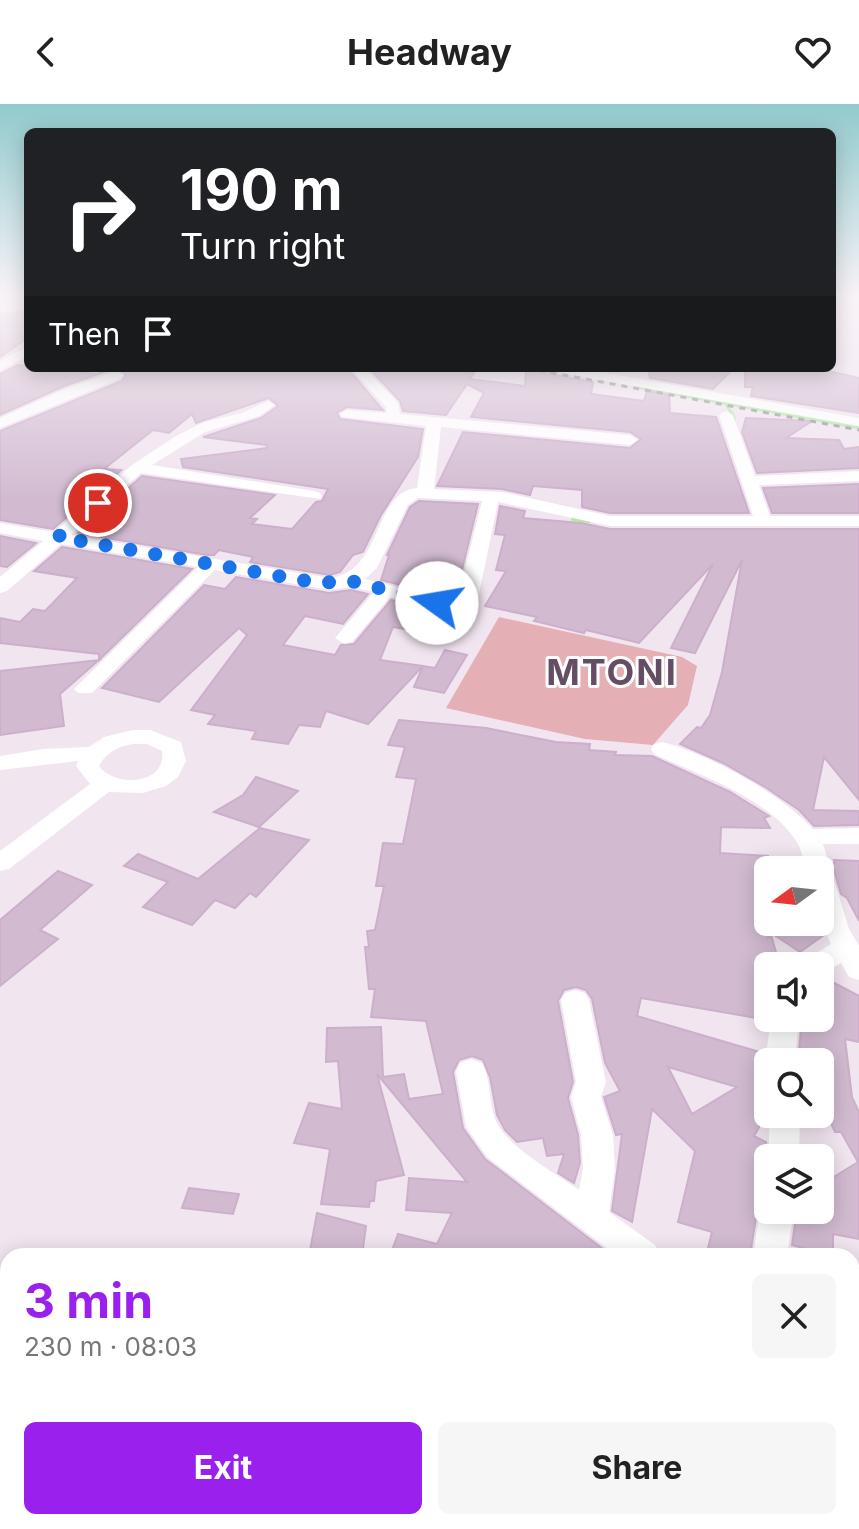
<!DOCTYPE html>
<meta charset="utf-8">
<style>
body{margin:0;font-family:Inter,sans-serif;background:#f6f6f6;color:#222;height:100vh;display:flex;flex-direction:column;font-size:30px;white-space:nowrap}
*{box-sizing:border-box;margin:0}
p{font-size:26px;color:#767676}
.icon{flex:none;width:44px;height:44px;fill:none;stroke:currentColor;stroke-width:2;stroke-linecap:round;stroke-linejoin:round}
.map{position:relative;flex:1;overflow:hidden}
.panel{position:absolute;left:0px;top:1144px;width:860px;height:282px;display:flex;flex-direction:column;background:#fff;border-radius:24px 24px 0 0;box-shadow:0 4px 20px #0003}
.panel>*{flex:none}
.top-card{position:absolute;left:24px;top:24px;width:812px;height:244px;border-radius:12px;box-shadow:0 4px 20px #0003;background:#202124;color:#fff;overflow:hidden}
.needle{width:52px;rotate:255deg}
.tools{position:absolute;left:754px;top:752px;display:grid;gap:16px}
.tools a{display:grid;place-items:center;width:80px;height:80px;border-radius:12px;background:#fff;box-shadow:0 4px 20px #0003;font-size:40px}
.pin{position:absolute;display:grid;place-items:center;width:68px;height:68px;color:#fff;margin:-34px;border:4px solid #fff;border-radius:50%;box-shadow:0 2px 8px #0007}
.me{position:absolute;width:88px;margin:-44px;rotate:283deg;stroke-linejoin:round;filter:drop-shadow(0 0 6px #0008)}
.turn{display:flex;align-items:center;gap:28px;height:168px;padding:0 24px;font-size:36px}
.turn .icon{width:104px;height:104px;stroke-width:2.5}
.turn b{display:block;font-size:56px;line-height:68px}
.then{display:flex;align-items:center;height:76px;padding:0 24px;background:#0003;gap:16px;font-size:30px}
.round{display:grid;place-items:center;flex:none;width:84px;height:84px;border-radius:12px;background:#f6f6f6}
.headline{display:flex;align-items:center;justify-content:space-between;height:136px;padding:0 24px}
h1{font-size:48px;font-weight:700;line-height:60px;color:#9a20ed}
.primary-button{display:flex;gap:16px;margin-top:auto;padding:16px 24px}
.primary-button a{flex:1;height:92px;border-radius:12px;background:#9a20ed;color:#fff;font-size:32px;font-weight:700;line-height:92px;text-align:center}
.primary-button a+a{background:#f6f6f6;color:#222}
header{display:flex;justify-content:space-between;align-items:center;height:104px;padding:0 24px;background:#fff;font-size:36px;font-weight:700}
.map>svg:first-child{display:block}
.green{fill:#e4b0b5}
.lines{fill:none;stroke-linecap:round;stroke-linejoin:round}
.stream-far1{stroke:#aeeba4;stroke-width:3}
.stream{stroke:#aeeba4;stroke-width:4}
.building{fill:#d2bbd1;stroke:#ccafcb;stroke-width:2;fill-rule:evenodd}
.minor{fill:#fff;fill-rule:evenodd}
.rail{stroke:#949494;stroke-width:3;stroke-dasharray:6 6;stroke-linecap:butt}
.route{stroke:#1a73e8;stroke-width:14;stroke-dasharray:0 25.2}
.labels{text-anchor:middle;stroke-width:6;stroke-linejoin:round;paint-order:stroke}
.district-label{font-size:36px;font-weight:bold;letter-spacing:2px;fill:#654d64;stroke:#fff}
</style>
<header><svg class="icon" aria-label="back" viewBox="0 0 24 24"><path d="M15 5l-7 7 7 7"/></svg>Headway<svg class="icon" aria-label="heart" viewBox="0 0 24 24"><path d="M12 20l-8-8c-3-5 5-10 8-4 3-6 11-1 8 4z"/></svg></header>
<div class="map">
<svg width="859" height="1425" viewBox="0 0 859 1425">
<rect width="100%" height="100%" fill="#f1e5f0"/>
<!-- green -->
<polygon class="green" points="499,513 682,553 697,562 688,601 653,641 585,635 446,604"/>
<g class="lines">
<!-- stream-far1 -->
<g class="stream-far1">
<polyline points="637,283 859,324"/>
<polyline points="726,300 734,313 734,321"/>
</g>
<!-- stream -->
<polyline class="stream" points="573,415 589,417"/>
</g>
<!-- building -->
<g class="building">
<polygon points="25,208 26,235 0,253 0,209"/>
<polygon points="18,261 97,270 111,264 347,264 383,306 347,303 337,309 340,315 423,325 418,353 381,411 363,448 353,451 340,468 330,471 250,458 253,453 219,446 214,451 207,451 78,429 142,372 275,391 250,414 257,415 252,420 292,425 316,398 322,397 328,385 183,363 181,355 267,344 267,341 203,333 261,314 278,302 269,294 196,319 192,310 169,329 153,326 104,365 121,366 53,425 0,416 0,327 122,277 126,270 115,264 64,282 0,311 0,270"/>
<polygon points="369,264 462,264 460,268 474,269 470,275 525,282 526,264 545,264 554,271 593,278 591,290 644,297 647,287 669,291 670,309 716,313 749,409 610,409 582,403 582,386 533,382 530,391 502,385 437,382 463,328 630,344 641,335 630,328 471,313 484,289 467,280 446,311 403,307 400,297"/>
<polygon points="648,264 734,264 713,285 650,274"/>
<polygon points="745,264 816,264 859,274 859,309 751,292 753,283 745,283"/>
<polygon points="746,314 812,317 786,334 839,336 844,345 859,343 859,364 757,369 742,328"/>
<polygon points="859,380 859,409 772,409 763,384"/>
<polygon points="419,397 478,400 456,490 437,490 381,476 389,451 387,451 410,403"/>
<polygon points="500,402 525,407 523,414 581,419 610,425 859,425 859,696 824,653 813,706 859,707 859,721 814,722 799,706 765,683 723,659 680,640 697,623 701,624 710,611 722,568 742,456 695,549 671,544 713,460 639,539 586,526 584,529 534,517 537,513 485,502 506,467 496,466 505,431 495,430"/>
<polygon points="0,432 36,439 7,463 0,462"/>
<polygon points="62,443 192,465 99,556 99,550 0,539 0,514 20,518 33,505 45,507 77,474 34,467"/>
<polygon points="236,473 329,489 351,486 368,490 343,520 305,512 283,541 335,551 341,541 354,540 391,496 436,508 460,507 455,534 393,523 380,556 423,562 368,620 326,607 320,623 299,621 288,640 252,635 256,627 208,620 215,611 191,606 247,531 239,524 159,598 102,584 204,481 225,485"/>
<polygon points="445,546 467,551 444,589 414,583 423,562 435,564"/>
<polygon points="99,556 60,590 64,622 0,631 0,567"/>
<path d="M399,616L486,624L556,638L590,640L589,646L616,648L615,651L652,652L730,688L769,712L764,714L770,724L721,723L720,749L768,752V834L771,831L780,862H768V916L641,894L637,912L763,949L762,958L767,965L759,994L768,999V1008L754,1032L766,1038L765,1050L757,1065L768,1069V1083L757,1106L750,1152H706L712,1128L678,1118L695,1047L652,1005L632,1118L612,1107L622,1030L616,1031L604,993L620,987L605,959L592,895L586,886L576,883L564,886L558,897L573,978L568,994L578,1031L580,1059L574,1079L558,1069L564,1050L547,1052L543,1034L517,1038L505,1026L497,1011L490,973L483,956L472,952L459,956L453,968L463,1024L485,1055L612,1152H390L398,1130L437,1140L452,1109L406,1106L409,1074L467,1078L377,970L404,1071L376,1077L374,1097H370L369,1103L321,1100L330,1045L294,1039L309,999L342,1005L338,957L326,958L327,924L381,923L383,973L404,970L409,995L443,990L426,917L371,913L375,885H369L365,843H369L367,827L375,826L384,782H376L383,739L403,740L416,675L396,673L405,643L388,641ZM668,963L737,983L692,1010Z"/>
<polygon points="256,673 298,687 259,723 214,708 243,691"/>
<polygon points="260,724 309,736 256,793 250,789 235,804 215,796 192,821 143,803 168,778 124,762 138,750 198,775"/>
<polygon points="834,756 859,757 859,817 847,794 841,790 832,759 835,759"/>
<polygon points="58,767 92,781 40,826 58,835 0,882 0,816"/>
<polygon points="791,818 812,818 821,824 824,831 800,848 773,830"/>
<polygon points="823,873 859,892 859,938 845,935 852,993 859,1008 859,1135 833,1130 833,1152 799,1152 803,1144 792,1141 797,1106 820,1106 820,1070 832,1074 858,1058 841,1028 835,1028 820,996 820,958 798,958 802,914 820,914 820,874"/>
<polygon points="189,1084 239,1090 233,1110 182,1104"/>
<polygon points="317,1109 366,1122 362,1152 309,1152"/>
</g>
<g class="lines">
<!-- minor -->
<g class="minor">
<polygon points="28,242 28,252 0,267 0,257"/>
<path d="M350,264H365L398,299L400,310L630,331L638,336L630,341L441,323L434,385L502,388L610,412H753L719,311L726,307L733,311L755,372L859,367V377L759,381L770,412H859V422H610L498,398L479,490L470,503L437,505L390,493L352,538L345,540L335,534L374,488L351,483L330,486L215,466L92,589H78L74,585L78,581L198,463L61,440L7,487L0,489V473L43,437L0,429V419L54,428L132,361L176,332L204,318L242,309L268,297L275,301L259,312L205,328L152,361L314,387L320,389L322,392L320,395L141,369L71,431L330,474C384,467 372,388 417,384L426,322L342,313L340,310L347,306L386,309V303ZM418,394L482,397L458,493H437L365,475L377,464L408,401Z"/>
<polygon points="548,264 578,264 859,314 859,322 555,268"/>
<polygon points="116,267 123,271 121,274 0,324 0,314 65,285"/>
<path d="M133,626H150L181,638L186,657L178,673L166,682L143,689L109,688L9,765L0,767V747L90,680L76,662L78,657L0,666V652L43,645L89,643L104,633ZM133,640H147L162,647C167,681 115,684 99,662C106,649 118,642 133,640Z"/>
<path d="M662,638C709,650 781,690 813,725L859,724V740H823L849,825L859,842V876L849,873L841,859L820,871V862H803L807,855L831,840L820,815V766H806C803,757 802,745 796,737C770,695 697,670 654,650L651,645L654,640Z"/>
<path d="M575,886L585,889L589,896L606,978L601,993L613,1031L615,1065L609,1108L655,1141L660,1152H617L487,1053L466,1023L456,967L460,959L471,955L482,959C492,977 488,1001 497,1019C508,1043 557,1070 579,1086L583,1065L581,1031L571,993L576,978L561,896L565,889Z"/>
<polygon points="771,914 799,914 795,958 768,958 768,963 765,958"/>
<polygon points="770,1010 800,1010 799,1054 768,1056"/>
<polygon points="768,1095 768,1106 794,1106 787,1152 753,1152 760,1106"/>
<polygon points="852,1274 859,1277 859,1315 852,1312"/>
<polygon points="659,1418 699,1418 697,1425 657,1425"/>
</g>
<!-- rail -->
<polyline class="rail" points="527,264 859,326"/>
</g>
<!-- sky -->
<linearGradient id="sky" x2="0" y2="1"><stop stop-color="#91cacd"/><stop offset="0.49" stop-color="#f9f3f8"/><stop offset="1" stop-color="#f9f3f8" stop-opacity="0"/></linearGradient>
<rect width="859" height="395" fill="url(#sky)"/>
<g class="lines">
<!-- route -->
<polyline class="route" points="98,399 58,433 318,479 351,477 437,499"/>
</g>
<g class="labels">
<!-- district labels -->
<g class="district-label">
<text x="612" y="581">MTONI</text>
</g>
</g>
</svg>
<div class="tools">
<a><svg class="needle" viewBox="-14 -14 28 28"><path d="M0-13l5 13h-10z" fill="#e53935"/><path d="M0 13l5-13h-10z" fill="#767676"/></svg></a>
<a><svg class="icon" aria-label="sound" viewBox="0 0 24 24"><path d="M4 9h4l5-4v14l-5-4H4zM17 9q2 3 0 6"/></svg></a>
<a><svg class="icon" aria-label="search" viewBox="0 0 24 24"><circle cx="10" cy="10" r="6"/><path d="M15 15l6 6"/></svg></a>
<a><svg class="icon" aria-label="layers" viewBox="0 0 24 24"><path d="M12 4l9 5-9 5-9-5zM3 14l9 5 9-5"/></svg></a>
</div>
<div class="pin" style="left:98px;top:399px;background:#d93025"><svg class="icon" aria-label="arrive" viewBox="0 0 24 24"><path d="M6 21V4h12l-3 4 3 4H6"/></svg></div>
<svg class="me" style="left:437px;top:499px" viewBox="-20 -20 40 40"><circle r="19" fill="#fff"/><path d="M0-13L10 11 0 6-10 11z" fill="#1a73e8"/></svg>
<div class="top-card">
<div class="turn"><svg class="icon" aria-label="right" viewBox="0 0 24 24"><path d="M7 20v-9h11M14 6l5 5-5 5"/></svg><div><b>190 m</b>Turn right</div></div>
<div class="then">Then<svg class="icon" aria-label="arrive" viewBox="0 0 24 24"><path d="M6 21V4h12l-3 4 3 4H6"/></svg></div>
</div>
<section class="panel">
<div class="headline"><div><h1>3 min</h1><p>230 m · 08:03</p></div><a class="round"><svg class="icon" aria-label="close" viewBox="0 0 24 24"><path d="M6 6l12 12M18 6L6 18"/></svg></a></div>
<div class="primary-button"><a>Exit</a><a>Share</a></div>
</section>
</div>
